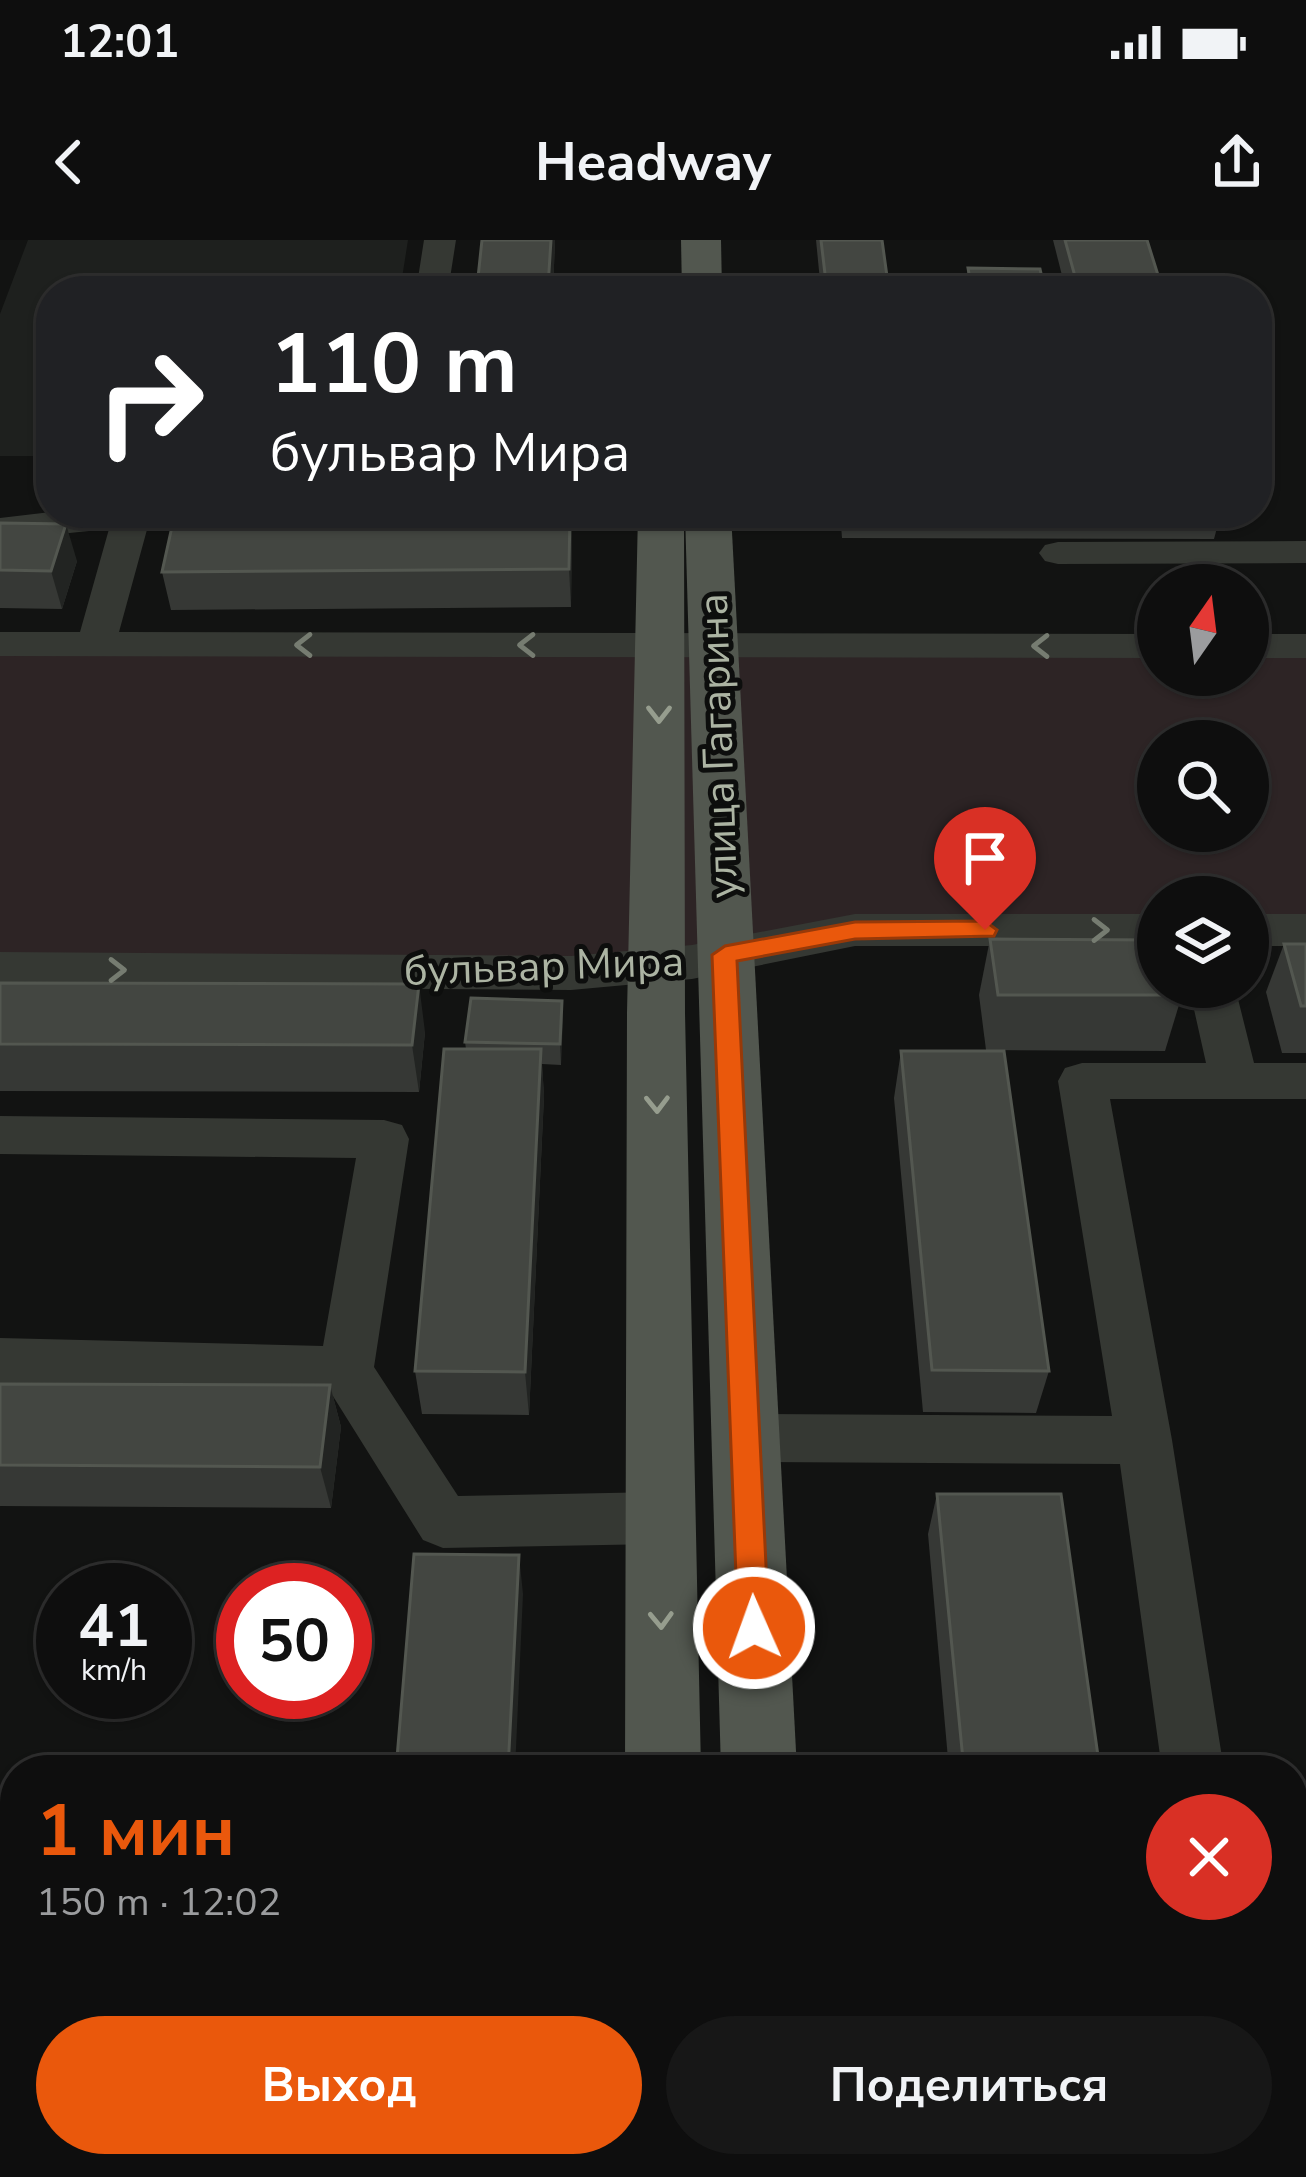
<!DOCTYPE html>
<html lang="ru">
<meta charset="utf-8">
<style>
body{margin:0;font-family:"Nunito Sans",sans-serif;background:#171717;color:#f1f3f6;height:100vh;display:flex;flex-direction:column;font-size:45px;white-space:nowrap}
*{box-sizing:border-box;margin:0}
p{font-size:39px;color:#9b9c9e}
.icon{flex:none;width:66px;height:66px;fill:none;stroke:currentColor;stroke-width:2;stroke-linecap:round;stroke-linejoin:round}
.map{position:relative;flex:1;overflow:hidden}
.details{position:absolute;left:0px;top:1515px;width:1308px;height:423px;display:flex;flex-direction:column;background:#0e0e0e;border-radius:48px 48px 0 0;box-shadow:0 3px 9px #0004,0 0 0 3px #2e2e2e}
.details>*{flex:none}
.guide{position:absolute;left:36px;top:36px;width:1236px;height:252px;border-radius:48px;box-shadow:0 3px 9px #0004,0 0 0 3px #2e2e2e;background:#202124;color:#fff;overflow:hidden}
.needle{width:78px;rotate:14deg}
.controls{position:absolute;left:1137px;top:324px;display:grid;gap:24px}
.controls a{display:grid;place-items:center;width:132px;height:132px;border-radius:50%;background:#0e0e0e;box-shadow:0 3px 9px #0004,0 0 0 3px #2e2e2e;font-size:60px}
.speed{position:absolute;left:36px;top:1323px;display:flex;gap:24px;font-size:60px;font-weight:700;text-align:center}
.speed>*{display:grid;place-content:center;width:156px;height:156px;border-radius:50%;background:#0e0e0e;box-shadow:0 3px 9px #0004,0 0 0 3px #2e2e2e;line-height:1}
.speed small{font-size:30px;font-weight:400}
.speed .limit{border:18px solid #d22;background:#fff;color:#111}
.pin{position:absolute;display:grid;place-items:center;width:102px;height:102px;color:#fff;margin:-123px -51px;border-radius:50% 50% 50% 0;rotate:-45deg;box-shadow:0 0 12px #0007}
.pin .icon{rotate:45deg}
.me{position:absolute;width:132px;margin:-66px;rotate:358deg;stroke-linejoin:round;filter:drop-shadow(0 0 9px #0008)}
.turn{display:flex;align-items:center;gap:42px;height:252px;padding:0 36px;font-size:54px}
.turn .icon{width:156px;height:156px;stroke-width:2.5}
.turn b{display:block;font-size:84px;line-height:102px}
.round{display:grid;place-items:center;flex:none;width:126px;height:126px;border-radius:63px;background:#171717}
.head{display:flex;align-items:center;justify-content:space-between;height:204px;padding:0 36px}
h1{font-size:72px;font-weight:700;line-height:90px;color:#ea580c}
.action{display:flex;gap:24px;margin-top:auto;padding:24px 36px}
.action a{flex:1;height:138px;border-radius:72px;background:#ea580c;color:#fff;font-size:48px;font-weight:700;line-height:138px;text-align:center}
.action a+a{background:#171717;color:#f1f3f6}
.status{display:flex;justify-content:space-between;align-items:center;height:84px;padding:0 60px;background:#0e0e0e;direction:ltr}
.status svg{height:33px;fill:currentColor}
header{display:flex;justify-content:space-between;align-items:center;height:156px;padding:0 36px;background:#0e0e0e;font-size:54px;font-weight:700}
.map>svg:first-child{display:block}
.built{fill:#1e201e}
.green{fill:#2d2425;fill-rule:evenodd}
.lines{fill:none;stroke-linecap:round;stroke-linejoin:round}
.minor{fill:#353833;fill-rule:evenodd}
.major{fill:#52574f;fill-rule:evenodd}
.wall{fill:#363835}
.shaded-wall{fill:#222422}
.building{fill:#434641;stroke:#535750;stroke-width:3}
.oneway{stroke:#767c71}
.oneway2{stroke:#969d8e}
.route{fill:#ea580c;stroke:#983908;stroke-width:3}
.labels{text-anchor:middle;stroke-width:10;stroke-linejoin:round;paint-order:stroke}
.street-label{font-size:42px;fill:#acb4a3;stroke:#0d0e0d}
</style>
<div class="status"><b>12:01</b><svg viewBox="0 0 49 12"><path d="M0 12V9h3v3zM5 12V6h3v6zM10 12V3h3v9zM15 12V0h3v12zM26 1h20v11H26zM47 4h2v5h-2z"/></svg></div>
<header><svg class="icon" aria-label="back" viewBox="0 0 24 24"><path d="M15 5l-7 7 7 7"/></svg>Headway<svg class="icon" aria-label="share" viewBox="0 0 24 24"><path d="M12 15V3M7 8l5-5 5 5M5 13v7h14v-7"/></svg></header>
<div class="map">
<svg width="1306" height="1937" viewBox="0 0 1306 1937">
<rect width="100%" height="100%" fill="#121312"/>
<!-- built -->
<polygon class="built" points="28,0 408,0 400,51 51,51 51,216 0,216 0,74"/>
<!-- green -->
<path class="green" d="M0,404L1158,406V435H1248V406H1306V690H1248V657H1158V690H855L692,722L0,729ZM1158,501H1248V591H1158Z"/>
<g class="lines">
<!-- minor -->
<g class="minor">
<polygon points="424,0 456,0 448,51 416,51"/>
<polygon points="51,272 420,273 413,286 400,289 148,286 119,392 1158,394 1158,418 0,416 0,392 80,392 109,289 0,300 0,278"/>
<polygon points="1306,301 1306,323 1058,324 1045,321 1039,313 1045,305 1058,302"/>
<rect x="1248" y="394" width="58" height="24"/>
<polygon points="855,674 1158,674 1158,706 855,706 692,739 571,750 0,746 0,712 571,716 692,705"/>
<rect x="1248" y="674" width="58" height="32"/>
<polygon points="1189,747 1235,747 1254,823 1306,823 1306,859 1110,859 1172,1200 1224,1530 1162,1530 1120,1224 746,1222 726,1215 718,1198 726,1181 746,1174 1112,1176 1058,841 1065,828 1082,823 1206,823"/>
<polygon points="0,876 384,880 402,885 409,899 374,1127 458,1256 658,1252 678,1260 687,1278 678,1296 658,1304 443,1308 423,1300 331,1153 0,1144 0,1098 323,1106 356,918 0,914"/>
<polygon points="15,1803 15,1871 0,1872 0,1804"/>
<polygon points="277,1923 347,1923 345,1937 275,1937"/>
<polygon points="1217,1923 1287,1923 1289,1937 1219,1937"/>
</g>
<!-- major -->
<g class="major">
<polygon points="681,0 721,0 722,51 682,51"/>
<polygon points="638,273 684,273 685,773 701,1530 625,1530 627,773"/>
<polygon points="685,273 731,273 797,1530 721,1530"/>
<rect x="624" y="1923" width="86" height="14"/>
<rect x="732" y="1923" width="86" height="14"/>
</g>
</g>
<!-- wall -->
<g class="wall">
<polygon points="482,0 555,0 553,51 477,51"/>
<polygon points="816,0 882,0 889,51 821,51"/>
<polygon points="1053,0 1147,0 1163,51 1066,51"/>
<polygon points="968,28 1045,51 965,51"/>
<polygon points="175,273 253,273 256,288 495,287 496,273 572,273 571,367 171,370 162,332"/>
<polygon points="840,273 1221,273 1214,299 842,298"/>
<polygon points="0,283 77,321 62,369 0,368"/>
<polygon points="990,699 1182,755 1165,811 986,810 979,755"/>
<polygon points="1284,704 1306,704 1306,813 1282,813 1266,752"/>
<polygon points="0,743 425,792 419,852 0,851"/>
<polygon points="562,761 561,825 542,824 544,856 529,1175 422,1174 415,1131 466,809 465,802"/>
<polygon points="901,811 1049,1131 1036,1173 923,1172 894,858"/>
<polygon points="0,1144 330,1145 341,1187 331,1268 0,1266"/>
<polygon points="937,1254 1100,1530 949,1530 928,1294"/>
</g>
<!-- shaded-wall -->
<g class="shaded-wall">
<polygon points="551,0 555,0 553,51 548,51"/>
<polygon points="247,273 253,273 257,294 244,289"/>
<polygon points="570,273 572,273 571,367 569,329"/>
<polygon points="66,284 77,321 62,369 51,331"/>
<polygon points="419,744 425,792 419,852 412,805"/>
<polygon points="562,761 563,781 561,825 560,804"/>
<polygon points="541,809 544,856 529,1175 525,1132"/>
<polygon points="330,1145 341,1187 331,1268 320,1227"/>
<polygon points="519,1315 523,1354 515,1530 508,1530"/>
<polygon points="244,1923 258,1923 263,1929 262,1937 242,1937"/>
</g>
<!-- building -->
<g class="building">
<polygon points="482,0 551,0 548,47 477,47"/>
<polygon points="821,0 882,0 889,51 827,51"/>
<polygon points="1065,0 1147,0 1163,51 1079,51"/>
<polygon points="968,28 1040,29 1045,51 972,51"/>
<polygon points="175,273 247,273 244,289 495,287 496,273 570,273 569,329 162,332"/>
<polygon points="0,283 66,284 51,331 0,330"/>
<polygon points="990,699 1158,700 1158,747 1180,747 1182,755 998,755"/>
<polygon points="1284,704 1306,704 1306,766 1301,766"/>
<polygon points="0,743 419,744 412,805 0,804"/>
<polygon points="471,758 562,761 560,804 465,802"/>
<polygon points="444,809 541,809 525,1132 415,1131"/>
<polygon points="901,811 1004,811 1049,1131 932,1130"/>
<polygon points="0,1144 330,1145 320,1227 0,1225"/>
<polygon points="937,1254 1061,1254 1100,1530 964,1530"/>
<polygon points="414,1314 519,1315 508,1530 396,1530"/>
<polygon points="0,1906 15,1906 15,1923 244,1923 242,1937 0,1937"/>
</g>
<!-- one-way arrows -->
<defs><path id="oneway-chevron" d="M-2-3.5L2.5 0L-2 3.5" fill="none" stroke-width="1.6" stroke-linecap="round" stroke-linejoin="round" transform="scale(3)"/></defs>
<g class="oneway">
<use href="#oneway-chevron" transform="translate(304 405) rotate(180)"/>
<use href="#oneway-chevron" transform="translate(527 405) rotate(-180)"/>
<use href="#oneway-chevron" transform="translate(1041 406) rotate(-180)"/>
<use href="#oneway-chevron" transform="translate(1100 690)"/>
<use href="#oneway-chevron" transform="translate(117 730)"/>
</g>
<g class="oneway2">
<use href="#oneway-chevron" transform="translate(659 474) rotate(90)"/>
<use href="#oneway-chevron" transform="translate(657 864) rotate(89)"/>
<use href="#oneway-chevron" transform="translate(661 1380) rotate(88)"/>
</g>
<!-- route -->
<polygon class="route" points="985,681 997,690 994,696 855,699 737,721 769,1388 765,1398 754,1403 742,1398 738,1388 712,715 725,706 855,682"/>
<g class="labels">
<!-- street labels -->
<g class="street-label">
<text transform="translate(717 506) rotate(-92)" y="15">улица Гагарина</text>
<text transform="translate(544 725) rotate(-2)" y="15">бульвар Мира</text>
</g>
</g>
</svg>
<div class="controls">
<a><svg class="needle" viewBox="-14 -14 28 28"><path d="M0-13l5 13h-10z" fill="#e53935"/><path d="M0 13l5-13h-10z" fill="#9b9c9e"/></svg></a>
<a><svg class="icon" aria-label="search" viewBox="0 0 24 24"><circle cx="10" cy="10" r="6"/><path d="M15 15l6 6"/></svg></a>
<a><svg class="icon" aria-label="layers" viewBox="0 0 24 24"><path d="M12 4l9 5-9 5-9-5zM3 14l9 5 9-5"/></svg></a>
</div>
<div class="speed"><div>41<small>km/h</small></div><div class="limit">50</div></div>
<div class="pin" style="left:985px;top:690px;background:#d93025"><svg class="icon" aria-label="arrive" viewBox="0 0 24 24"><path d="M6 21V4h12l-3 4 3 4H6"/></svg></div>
<svg class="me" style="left:754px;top:1388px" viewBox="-20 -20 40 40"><circle r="17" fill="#ea580c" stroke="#fff" stroke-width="3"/><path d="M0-11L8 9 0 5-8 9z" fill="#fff"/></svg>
<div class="guide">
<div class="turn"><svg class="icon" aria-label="right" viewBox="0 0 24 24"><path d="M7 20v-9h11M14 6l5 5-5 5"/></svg><div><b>110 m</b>бульвар Мира</div></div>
</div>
<section class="details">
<div class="head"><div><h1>1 мин</h1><p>150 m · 12:02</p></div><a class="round" style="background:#d93025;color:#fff"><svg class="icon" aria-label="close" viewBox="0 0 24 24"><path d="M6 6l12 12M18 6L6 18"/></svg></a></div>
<div class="action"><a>Выход</a><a>Поделиться</a></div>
</section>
</div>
